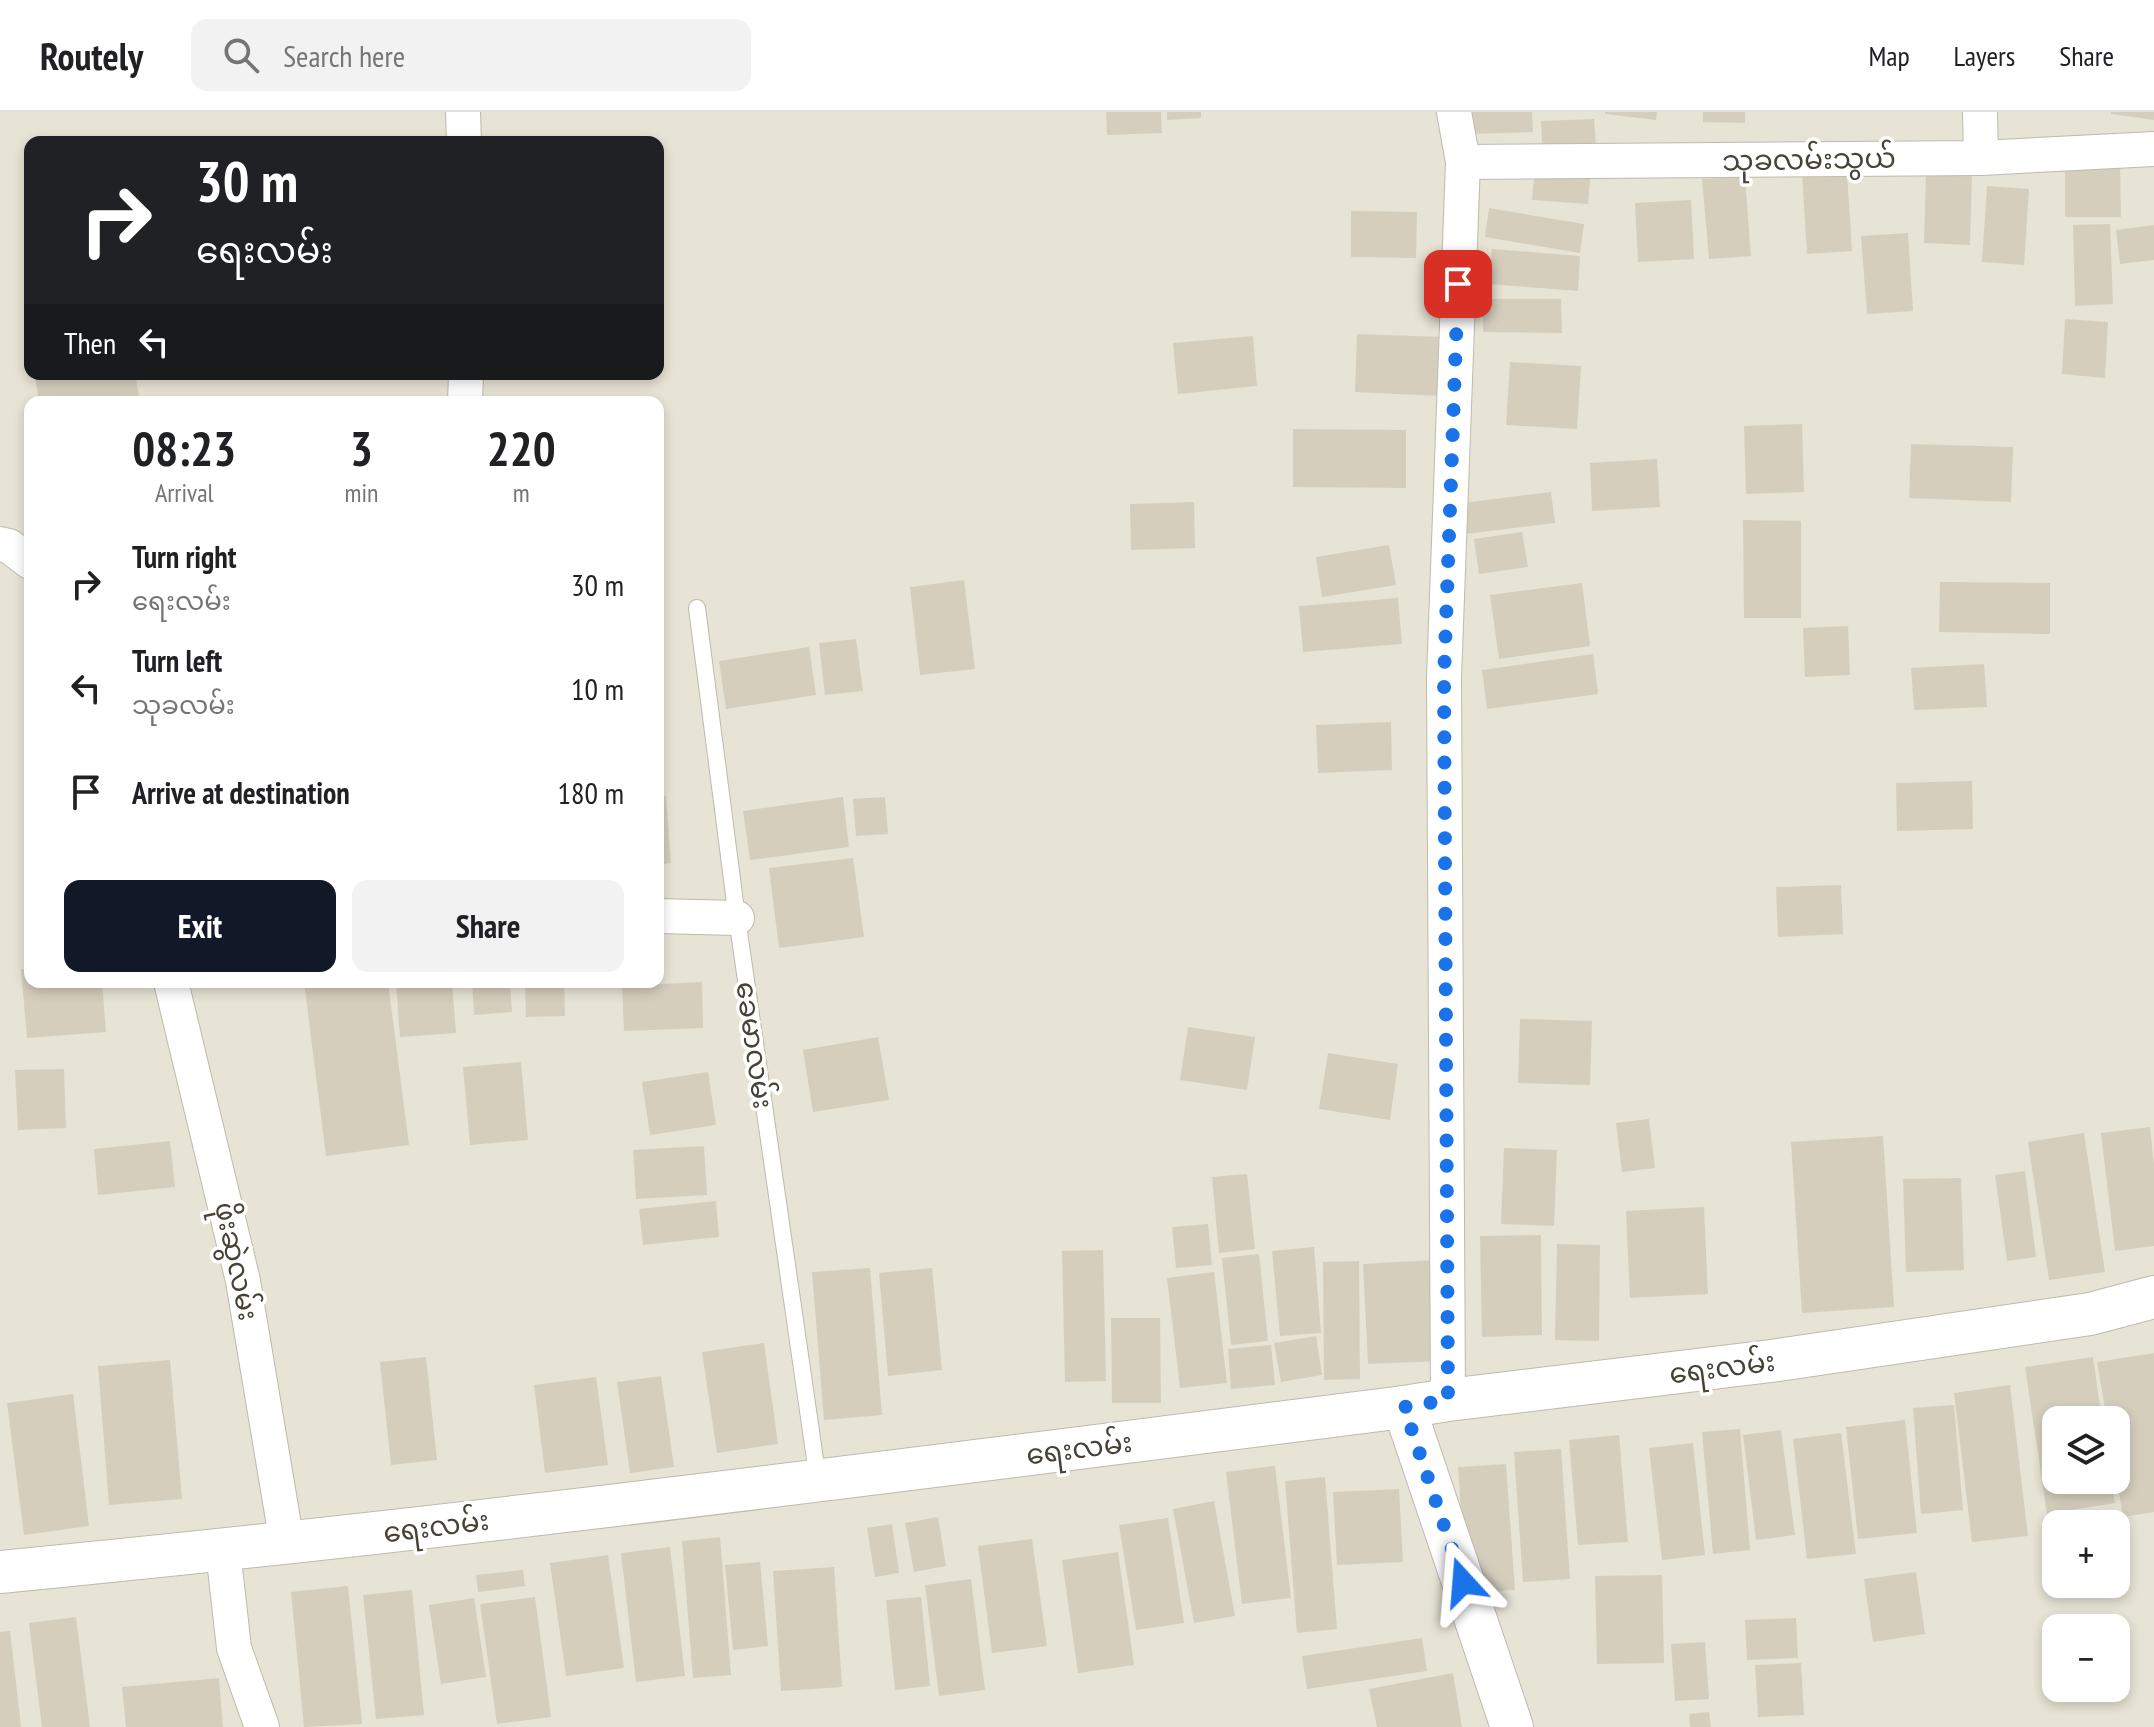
<!DOCTYPE html>
<meta charset="utf-8">
<style>
body{margin:0;font-family:"PT Sans Narrow","Noto Sans Myanmar",sans-serif;background:#f2f2f2;color:#202124;height:100vh;display:flex;flex-direction:column;font-size:30px;white-space:nowrap}
*{box-sizing:border-box;margin:0}
p{font-size:26px;color:#757577}
.icon{flex:none;width:44px;height:44px;fill:none;stroke:currentColor;stroke-width:2;stroke-linecap:round;stroke-linejoin:round}
.map{position:relative;flex:1;overflow:hidden}
.drawer{position:absolute;left:24px;top:284px;width:640px;height:592px;display:flex;flex-direction:column;background:#fff;border-radius:16px;box-shadow:0 4px 12px #0003}
.drawer>*{flex:none}
.guide{position:absolute;left:24px;top:24px;width:640px;height:244px;border-radius:16px;box-shadow:0 4px 12px #0003;background:#202124;color:#fff;overflow:hidden}
.controls{position:absolute;left:2042px;top:1294px;display:grid;gap:16px}
.controls a{display:grid;place-items:center;width:88px;height:88px;border-radius:16px;background:#fff;box-shadow:0 4px 12px #0003;font-size:40px}
.pin{position:absolute;display:grid;place-items:center;width:68px;height:68px;color:#fff;margin:-34px;border-radius:16px;box-shadow:0 4px 12px #0006}
.me{position:absolute;width:88px;margin:-44px;rotate:341deg;stroke-linejoin:round;filter:drop-shadow(0 0 6px #0008)}
.turn{display:flex;align-items:center;gap:28px;height:168px;padding:0 40px;font-size:36px}
.turn .icon{width:104px;height:104px;stroke-width:2.5}
.turn b{display:block;font-size:56px;line-height:68px}
.then{display:flex;align-items:center;height:76px;padding:0 40px;background:#0003;gap:16px;font-size:30px}
.eta{display:flex;justify-content:space-evenly;align-items:center;height:136px;text-align:center}
.eta b{font-size:48px;font-weight:800;line-height:56px}
.action{display:flex;gap:16px;margin-top:auto;padding:16px 40px}
.action a{flex:1;height:92px;border-radius:16px;background:#111827;color:#fff;font-size:32px;font-weight:800;line-height:92px;text-align:center}
.action a+a{background:#f2f2f2;color:#202124}
ul{padding:0;list-style:none}
li{display:flex;align-items:center;gap:24px;height:104px;padding:0 40px}
li div{flex:1}
li b{display:block;font-size:30px}
li em{font-style:normal}
header{display:flex;align-items:center;gap:48px;box-sizing:border-box;height:112px;padding:0 40px;background:#fff;border-bottom:2px solid #e0e0e0}
header strong{font-size:38px}
nav{display:flex;gap:44px;margin-inline-start:auto;font-size:28px}
.search{width:560px;height:72px;background:#f2f2f2;display:flex;align-items:center;gap:20px;box-sizing:border-box;padding:0 28px;border-radius:16px;color:#757577;font-size:30px}
.map>svg:first-child{display:block}
.residential{fill:#e7e4d5;fill-rule:evenodd}
.building{fill:#d5cebd}
.lines{fill:none;stroke-linecap:round;stroke-linejoin:round}
.service-casing{stroke:#bfbaaa;stroke-width:18}
.minor-casing{stroke:#bfbaaa;stroke-width:36}
.tertiary-casing{stroke:#bfbaaa;stroke-width:44}
.service{stroke:#fff;stroke-width:16}
.minor{stroke:#fff;stroke-width:34}
.tertiary{stroke:#fff;stroke-width:42}
.route{stroke:#1a73e8;stroke-width:14;stroke-dasharray:0 25.2}
.labels{text-anchor:middle;stroke-width:7;stroke-linejoin:round;paint-order:stroke}
.street-label{font-size:28px;fill:#474236;stroke:#fff}
</style>
<header>
<strong>Routely</strong>
<div class="search"><svg class="icon" aria-label="search" viewBox="0 0 24 24"><circle cx="10" cy="10" r="6"/><path d="M15 15l6 6"/></svg>Search here</div>
<nav><a>Map</a><a>Layers</a><a>Share</a></nav>
</header>
<div class="map">
<svg width="2154" height="1615" viewBox="0 0 2154 1615">
<rect width="100%" height="100%" fill="#f3f1e7"/>
<!-- residential -->
<path class="residential" d="M0,0H2154V1615H0ZM30,30H658V262H30ZM30,290H658V870H30ZM2056,1308H2116V1368H2056ZM2056,1412H2116V1472H2056ZM2056,1516H2116V1576H2056Z"/>
<!-- building -->
<g class="building">
<polygon points="1106,0 1161,0 1162,21 1107,23"/>
<polygon points="1167,0 1201,0 1201,6 1167,8"/>
<polygon points="1467,0 1532,0 1533,20 1468,22"/>
<polygon points="1605,0 1657,0 1656,8 1605,2"/>
<polygon points="1703,0 1745,0 1745,11 1703,10"/>
<polygon points="2111,0 2154,0 2154,8 2111,2"/>
<polygon points="1594,7 1597,44 1543,47 1541,9"/>
<polygon points="1535,53 1591,57 1588,92 1532,88"/>
<polygon points="2065,53 2120,53 2121,105 2065,105"/>
<polygon points="1926,59 1972,60 1970,133 1924,131"/>
<polygon points="1847,60 1852,139 1807,142 1802,62"/>
<polygon points="1745,65 1751,144 1709,147 1702,67"/>
<polygon points="1987,74 2029,77 2024,153 1982,150"/>
<polygon points="1691,88 1694,147 1638,150 1635,91"/>
<polygon points="1489,96 1584,112 1580,141 1485,125"/>
<polygon points="1351,99 1417,100 1416,146 1351,145"/>
<polygon points="2110,112 2113,192 2075,194 2073,113"/>
<polygon points="2154,113 2154,148 2120,152 2116,118"/>
<polygon points="1908,121 1913,199 1867,202 1861,124"/>
<polygon points="1492,137 1580,144 1578,179 1489,172"/>
<polygon points="1483,187 1561,187 1562,221 1483,220"/>
<polygon points="2065,207 2108,210 2105,266 2062,262"/>
<polygon points="1357,222 1443,225 1441,284 1355,280"/>
<polygon points="1253,224 1257,274 1178,282 1173,231"/>
<polygon points="1510,250 1581,254 1577,317 1506,313"/>
<polygon points="47,262 135,262 140,290 39,290 35,264"/>
<polygon points="1802,312 1804,380 1746,382 1744,314"/>
<polygon points="1293,317 1406,318 1406,376 1293,375"/>
<polygon points="1911,332 2013,335 2011,390 1909,386"/>
<polygon points="1657,347 1660,395 1592,399 1590,351"/>
<polygon points="1551,380 1555,411 1466,422 1462,391"/>
<polygon points="1194,390 1195,436 1131,438 1130,392"/>
<polygon points="1743,408 1801,409 1801,506 1744,506"/>
<polygon points="1522,420 1528,455 1479,462 1474,427"/>
<polygon points="1389,433 1396,473 1322,485 1316,445"/>
<polygon points="964,468 975,557 920,563 910,475"/>
<polygon points="1940,470 2050,471 2050,522 1939,520"/>
<polygon points="1582,471 1590,534 1499,547 1490,483"/>
<polygon points="1398,486 1402,532 1303,540 1299,494"/>
<polygon points="1848,514 1850,563 1805,565 1803,516"/>
<polygon points="856,527 863,579 825,583 819,531"/>
<polygon points="809,535 816,583 726,597 719,549"/>
<polygon points="1593,542 1598,582 1487,597 1482,558"/>
<polygon points="1984,552 1987,595 1914,598 1911,556"/>
<polygon points="1391,610 1392,658 1318,661 1316,613"/>
<polygon points="1972,669 1973,717 1897,719 1896,671"/>
<polygon points="666,684 671,751 658,753 658,685"/>
<polygon points="843,685 849,735 750,748 743,699"/>
<polygon points="885,685 888,722 856,724 853,687"/>
<polygon points="853,746 864,825 779,836 769,756"/>
<polygon points="1841,773 1843,822 1778,825 1776,775"/>
<polygon points="21,857 30,857 30,870 102,870 106,920 27,926"/>
<polygon points="304,870 388,870 409,1033 326,1044"/>
<polygon points="396,870 452,870 456,921 400,925"/>
<polygon points="472,870 510,870 512,900 474,903"/>
<polygon points="525,870 564,870 565,904 526,905"/>
<polygon points="702,870 703,916 624,919 622,874"/>
<polygon points="1520,907 1592,909 1590,973 1518,971"/>
<polygon points="1188,915 1255,925 1247,978 1180,968"/>
<polygon points="878,925 889,988 813,1000 803,938"/>
<polygon points="1328,941 1398,952 1390,1008 1319,997"/>
<polygon points="521,950 528,1028 470,1033 463,955"/>
<polygon points="64,957 66,1016 18,1018 15,958"/>
<polygon points="708,960 716,1013 650,1023 642,970"/>
<polygon points="1649,1007 1655,1056 1622,1060 1616,1011"/>
<polygon points="2150,1015 2154,1053 2154,1134 2115,1139 2101,1021"/>
<polygon points="2084,1021 2105,1160 2049,1168 2028,1030"/>
<polygon points="1883,1024 1894,1195 1802,1201 1791,1030"/>
<polygon points="170,1029 175,1075 98,1083 94,1037"/>
<polygon points="704,1034 707,1083 636,1087 633,1038"/>
<polygon points="1504,1036 1557,1038 1554,1114 1501,1112"/>
<polygon points="2025,1059 2036,1145 2007,1149 1995,1063"/>
<polygon points="1247,1062 1255,1137 1219,1141 1212,1065"/>
<polygon points="1961,1066 1964,1158 1906,1160 1903,1067"/>
<polygon points="716,1089 719,1125 643,1133 639,1097"/>
<polygon points="1704,1095 1708,1182 1630,1186 1626,1099"/>
<polygon points="1208,1112 1212,1153 1176,1156 1172,1115"/>
<polygon points="1541,1123 1542,1223 1482,1225 1480,1124"/>
<polygon points="1557,1132 1600,1133 1599,1229 1555,1228"/>
<polygon points="1314,1135 1321,1221 1280,1224 1272,1139"/>
<polygon points="1103,1138 1106,1269 1065,1270 1062,1139"/>
<polygon points="1259,1142 1268,1229 1231,1233 1222,1146"/>
<polygon points="1435,1148 1440,1249 1368,1252 1363,1152"/>
<polygon points="1359,1149 1360,1267 1324,1268 1323,1150"/>
<polygon points="870,1156 882,1303 824,1308 812,1160"/>
<polygon points="932,1156 942,1258 888,1264 879,1161"/>
<polygon points="1214,1160 1227,1271 1180,1276 1167,1166"/>
<polygon points="1111,1206 1160,1206 1161,1291 1112,1291"/>
<polygon points="1316,1224 1322,1263 1281,1270 1274,1231"/>
<polygon points="764,1231 778,1332 717,1341 702,1240"/>
<polygon points="1271,1233 1275,1273 1231,1277 1228,1237"/>
<polygon points="2154,1241 2154,1400 2123,1405 2116,1362 2116,1308 2107,1308 2097,1250"/>
<polygon points="426,1245 437,1348 391,1353 380,1250"/>
<polygon points="2093,1245 2102,1308 2056,1308 2056,1368 2111,1368 2115,1391 2047,1402 2025,1255"/>
<polygon points="170,1248 182,1387 109,1393 98,1254"/>
<polygon points="661,1264 674,1355 630,1361 617,1270"/>
<polygon points="596,1265 608,1353 545,1361 534,1273"/>
<polygon points="2010,1273 2028,1424 1972,1430 1954,1281"/>
<polygon points="73,1282 89,1414 24,1423 7,1291"/>
<polygon points="1954,1293 1963,1398 1921,1402 1913,1296"/>
<polygon points="1905,1308 1917,1421 1858,1427 1846,1315"/>
<polygon points="1740,1317 1750,1438 1713,1442 1702,1320"/>
<polygon points="1781,1318 1795,1423 1756,1428 1743,1323"/>
<polygon points="1841,1321 1856,1442 1807,1447 1793,1327"/>
<polygon points="1619,1323 1628,1430 1578,1433 1569,1328"/>
<polygon points="1693,1331 1705,1443 1662,1448 1649,1336"/>
<polygon points="1561,1337 1570,1467 1523,1470 1514,1340"/>
<polygon points="1506,1352 1515,1478 1467,1480 1458,1355"/>
<polygon points="1275,1354 1291,1486 1242,1492 1226,1360"/>
<polygon points="1325,1365 1337,1517 1297,1521 1285,1369"/>
<polygon points="1399,1377 1403,1450 1337,1453 1333,1380"/>
<polygon points="1214,1389 1235,1504 1194,1511 1173,1397"/>
<polygon points="938,1405 946,1454 914,1460 905,1411"/>
<polygon points="1168,1406 1184,1511 1136,1518 1119,1413"/>
<polygon points="892,1412 899,1461 875,1465 867,1416"/>
<polygon points="720,1425 731,1563 693,1566 682,1429"/>
<polygon points="1032,1427 1047,1534 992,1541 978,1434"/>
<polygon points="670,1435 685,1564 636,1570 621,1441"/>
<polygon points="1118,1440 1134,1553 1078,1561 1062,1448"/>
<polygon points="608,1443 624,1556 566,1564 550,1451"/>
<polygon points="760,1450 768,1534 733,1538 725,1453"/>
<polygon points="834,1455 842,1575 781,1579 773,1459"/>
<polygon points="523,1458 525,1474 478,1480 476,1463"/>
<polygon points="1916,1460 1925,1522 1873,1530 1864,1467"/>
<polygon points="1662,1463 1664,1551 1597,1552 1595,1464"/>
<polygon points="971,1467 985,1578 939,1584 925,1473"/>
<polygon points="348,1474 362,1612 304,1615 291,1480"/>
<polygon points="412,1478 424,1603 376,1607 363,1483"/>
<polygon points="535,1485 551,1605 497,1612 480,1492"/>
<polygon points="921,1485 930,1574 895,1578 886,1488"/>
<polygon points="474,1486 486,1565 441,1572 429,1493"/>
<polygon points="76,1505 90,1615 42,1615 29,1511"/>
<polygon points="1796,1506 1798,1546 1747,1548 1745,1508"/>
<polygon points="10,1519 21,1615 0,1615 0,1520"/>
<polygon points="1422,1526 1427,1559 1307,1577 1302,1544"/>
<polygon points="1705,1530 1709,1587 1675,1589 1671,1532"/>
<polygon points="1801,1551 1804,1603 1758,1605 1755,1553"/>
<polygon points="1453,1561 1462,1615 1377,1615 1369,1577"/>
<polygon points="219,1566 223,1615 126,1615 122,1575"/>
<polygon points="1709,1600 1711,1615 1690,1615 1689,1602"/>
</g>
<g class="lines">
<!-- service casing -->
<g class="service-casing">
<polyline id="service" points="697,496 737,806 818,1368"/>
</g>
<!-- minor casing -->
<g class="minor-casing">
<g id="minor">
<polyline points="463,0 464,30"/>
<polyline points="1980,0 1981,46"/>
<polyline points="1463,50 1981,46 2154,37"/>
<polyline points="465,290 466,262"/>
<polyline points="0,432 9,434 30,450"/>
<polyline points="658,804 737,806"/>
<polyline points="171,870 243,1169 287,1431"/>
<polyline points="1448,1288 1444,566 1463,50 1454,0"/>
<polyline points="223,1439 234,1536 262,1615"/>
</g>
</g>
<!-- tertiary casing -->
<g class="tertiary-casing">
<g id="tertiary">
<polyline points="1404,1295 1512,1615"/>
<path d="M0,1460C469,1415 936,1354 1404,1295L1448,1288L1771,1249L2090,1202L2154,1185"/>
</g>
</g>
<!-- service -->
<use href="#service" class="service"/>
<!-- minor -->
<use href="#minor" class="minor"/>
<!-- tertiary -->
<use href="#tertiary" class="tertiary"/>
</g>
<g class="lines">
<!-- route -->
<polyline class="route" points="1458,172 1444,566 1448,1288 1404,1295 1463,1470"/>
</g>
<g class="labels">
<!-- street labels -->
<g class="street-label">
<text transform="translate(1809 47) rotate(-1)" y="10">သုခလမ်းသွယ်</text>
<text transform="translate(755 933) rotate(82)" y="10">ခေမာလမ်း</text>
<text transform="translate(237 1149) rotate(78)" y="10">ဖိုးဆွဲလမ်း</text>
<text transform="translate(1722 1255) rotate(-7)" y="10">ရေးလမ်း</text>
<text transform="translate(1079 1336) rotate(-7)" y="10">ရေးလမ်း</text>
<text transform="translate(436 1414) rotate(-7)" y="10">ရေးလမ်း</text>
</g>
</g>
</svg>
<div class="controls">
<a><svg class="icon" aria-label="layers" viewBox="0 0 24 24"><path d="M12 4l9 5-9 5-9-5zM3 14l9 5 9-5"/></svg></a>
<a>+</a>
<a>−</a>
</div>
<div class="pin" style="left:1458px;top:172px;background:#d93025"><svg class="icon" aria-label="arrive" viewBox="0 0 24 24"><path d="M6 21V4h12l-3 4 3 4H6"/></svg></div>
<svg class="me" style="left:1463px;top:1470px" viewBox="-20 -20 40 40"><path d="M0-17L14 15 0 8-14 15z" fill="#1a73e8" stroke="#fff" stroke-width="4"/></svg>
<div class="guide">
<div class="turn"><svg class="icon" aria-label="right" viewBox="0 0 24 24"><path d="M7 20v-9h11M14 6l5 5-5 5"/></svg><div><b>30 m</b>ရေးလမ်း</div></div>
<div class="then">Then<svg class="icon" aria-label="left" viewBox="0 0 24 24"><path d="M17 20v-9H6M10 6l-5 5 5 5"/></svg></div>
</div>
<section class="drawer">
<div class="eta">
<div><b>08:23</b><p>Arrival</p></div>
<div><b>3</b><p>min</p></div>
<div><b>220</b><p>m</p></div>
</div>
<ul>
<li><svg class="icon" aria-label="right" viewBox="0 0 24 24"><path d="M7 20v-9h11M14 6l5 5-5 5"/></svg><div><b>Turn right</b><p>ရေးလမ်း</p></div><em>30 m</em></li>
<li><svg class="icon" aria-label="left" viewBox="0 0 24 24"><path d="M17 20v-9H6M10 6l-5 5 5 5"/></svg><div><b>Turn left</b><p>သုခလမ်း</p></div><em>10 m</em></li>
<li><svg class="icon" aria-label="arrive" viewBox="0 0 24 24"><path d="M6 21V4h12l-3 4 3 4H6"/></svg><div><b>Arrive at destination</b></div><em>180 m</em></li>
</ul>
<div class="action"><a>Exit</a><a>Share</a></div>
</section>
</div>
